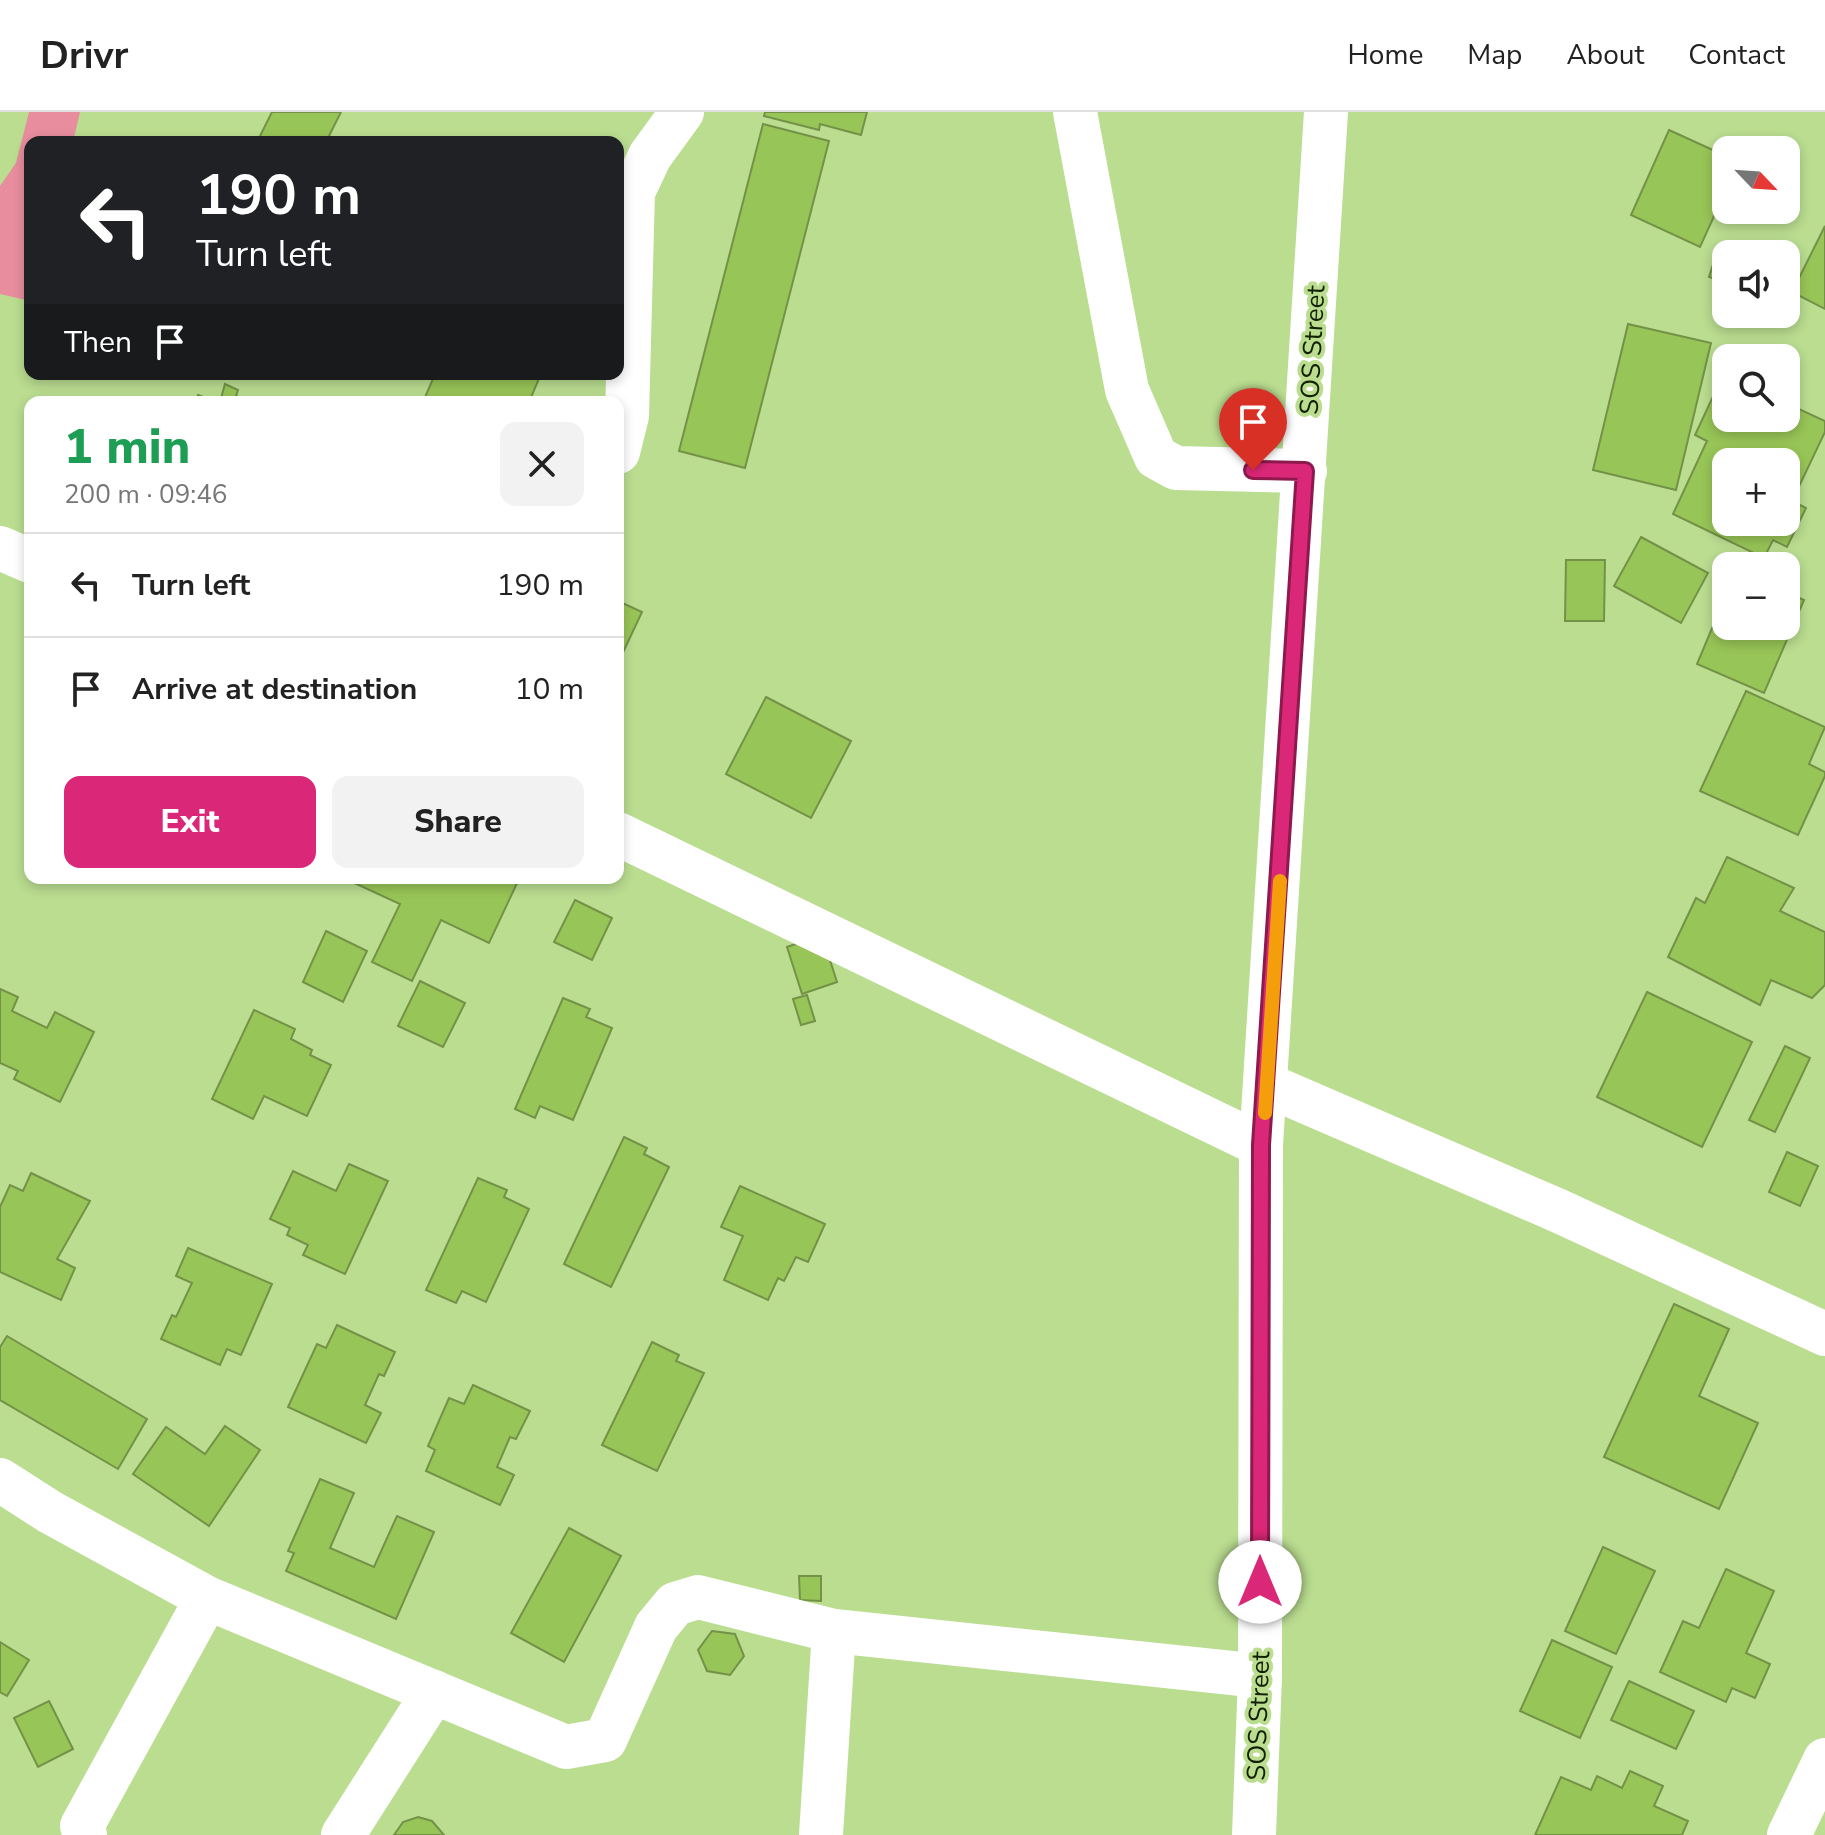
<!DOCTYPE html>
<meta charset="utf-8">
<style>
body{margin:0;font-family:"Nunito Sans",sans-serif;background:#f2f2f2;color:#222;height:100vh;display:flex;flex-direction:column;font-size:30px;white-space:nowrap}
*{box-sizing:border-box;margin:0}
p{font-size:26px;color:#767676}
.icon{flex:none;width:44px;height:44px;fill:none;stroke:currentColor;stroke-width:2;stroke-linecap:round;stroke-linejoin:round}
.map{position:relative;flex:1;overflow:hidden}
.drawer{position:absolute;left:24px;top:284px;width:600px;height:488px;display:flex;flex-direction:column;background:#fff;border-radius:16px;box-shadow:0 4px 12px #0003}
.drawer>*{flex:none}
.top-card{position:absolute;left:24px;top:24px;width:600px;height:244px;border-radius:16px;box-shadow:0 4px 12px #0003;background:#202124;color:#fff;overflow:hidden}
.needle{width:52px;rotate:115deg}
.fabs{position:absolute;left:1712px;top:24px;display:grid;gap:16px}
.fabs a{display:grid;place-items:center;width:88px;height:88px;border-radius:16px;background:#fff;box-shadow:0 4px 12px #0003;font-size:40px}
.pin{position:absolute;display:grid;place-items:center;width:68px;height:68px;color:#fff;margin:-82px -34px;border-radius:50% 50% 50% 0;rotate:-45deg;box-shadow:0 0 8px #0007}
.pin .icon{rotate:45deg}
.me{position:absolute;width:88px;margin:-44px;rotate:0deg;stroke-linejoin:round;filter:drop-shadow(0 0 6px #0008)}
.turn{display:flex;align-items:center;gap:28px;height:168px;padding:0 40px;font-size:36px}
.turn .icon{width:104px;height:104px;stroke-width:2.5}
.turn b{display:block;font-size:56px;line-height:68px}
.then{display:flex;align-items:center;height:76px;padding:0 40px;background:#0003;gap:16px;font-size:30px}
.round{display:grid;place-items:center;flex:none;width:84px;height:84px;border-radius:16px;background:#f2f2f2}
.overview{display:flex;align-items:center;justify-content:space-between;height:136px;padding:0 40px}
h1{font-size:48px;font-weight:800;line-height:60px;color:#1e9e55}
.action{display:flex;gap:16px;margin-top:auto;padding:16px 40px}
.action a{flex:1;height:92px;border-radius:16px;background:#db2777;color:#fff;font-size:32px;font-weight:800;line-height:92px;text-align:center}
.action a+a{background:#f2f2f2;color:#222}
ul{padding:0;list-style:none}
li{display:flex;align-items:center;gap:24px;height:104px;padding:0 40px;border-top:2px solid #e0e0e0}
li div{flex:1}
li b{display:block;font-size:30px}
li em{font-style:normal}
header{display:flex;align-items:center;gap:48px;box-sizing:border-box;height:112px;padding:0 40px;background:#fff;border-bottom:2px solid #e0e0e0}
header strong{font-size:38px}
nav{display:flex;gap:44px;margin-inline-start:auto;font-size:28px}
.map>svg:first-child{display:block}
.green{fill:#e78d9e}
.building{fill:#98c557;stroke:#739248;stroke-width:2;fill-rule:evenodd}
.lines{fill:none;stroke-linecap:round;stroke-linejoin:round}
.minor{stroke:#fff;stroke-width:44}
.route-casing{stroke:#8e194d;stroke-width:20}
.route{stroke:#db2777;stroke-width:14}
.slow{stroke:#f59e0b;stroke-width:14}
.labels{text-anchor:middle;stroke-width:8;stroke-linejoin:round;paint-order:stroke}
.street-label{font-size:26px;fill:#131f01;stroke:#badd90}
</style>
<header>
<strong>Drivr</strong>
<nav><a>Home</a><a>Map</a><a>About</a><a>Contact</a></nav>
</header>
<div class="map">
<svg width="1825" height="1723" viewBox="0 0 1825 1723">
<rect width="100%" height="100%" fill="#badd90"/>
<!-- green -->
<polygon class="green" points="29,0 80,0 73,30 30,30 30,189 0,182 0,74 16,51"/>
<!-- building -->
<g class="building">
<polygon points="272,0 341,0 326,30 257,30"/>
<polygon points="765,0 867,0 861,23 820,12 819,18 764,4"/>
<polygon points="763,12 829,29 745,356 679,339"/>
<polygon points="1669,18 1726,44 1726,78 1700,135 1631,103"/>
<polygon points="1753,27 1777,38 1748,38"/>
<polygon points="1786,42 1796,47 1786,69"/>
<polygon points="1825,114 1825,197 1792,180"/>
<polygon points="1717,140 1726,143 1726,171 1709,165"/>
<polygon points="1628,212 1711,231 1676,378 1593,358"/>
<path d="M1724,261L1726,306H1786V291L1825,309V320L1792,389L1806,396L1787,435L1773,428L1764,446L1673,402L1707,329L1695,323ZM1726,350H1786V410H1726Z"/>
<polygon points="435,262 541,262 529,290 423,290"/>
<polygon points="225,272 238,278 236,284 249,290 220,290"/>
<polygon points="198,283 216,290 195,290"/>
<polygon points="1641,425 1708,461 1681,511 1614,474"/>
<polygon points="1566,448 1605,448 1604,509 1565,509"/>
<polygon points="1786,480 1804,488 1764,581 1697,552 1726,483 1726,514 1786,514"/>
<polygon points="618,489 642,500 618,551"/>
<polygon points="1746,579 1825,615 1809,652 1825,660 1825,664 1798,723 1700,679"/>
<polygon points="766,585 851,629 811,706 726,662"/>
<polygon points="1727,745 1794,776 1780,799 1825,820 1825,873 1812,886 1771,868 1760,893 1668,845 1696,786 1705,791"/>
<polygon points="353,766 512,766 518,769 489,831 441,808 412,869 372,850 400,792 352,770"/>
<polygon points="575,788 612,806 592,848 554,830"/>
<polygon points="326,819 367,839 343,890 303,870"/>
<polygon points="822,823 837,870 802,882 787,835"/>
<polygon points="420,869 465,891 443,935 398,914"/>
<polygon points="0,877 18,885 12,899 47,916 55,900 94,920 60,990 14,967 18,959 0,951"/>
<polygon points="1647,880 1752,930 1702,1035 1597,985"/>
<polygon points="807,883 815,909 801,913 793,887"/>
<polygon points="563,886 590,897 586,905 612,916 573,1008 540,994 535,1006 515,997"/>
<polygon points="254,898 295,917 291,927 312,938 310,943 331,953 307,1004 264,984 253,1007 212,987"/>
<polygon points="1785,934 1810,946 1775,1020 1749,1008"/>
<polygon points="624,1025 647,1036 644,1042 669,1055 611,1175 564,1152"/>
<polygon points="1787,1040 1818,1054 1800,1094 1769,1080"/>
<polygon points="349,1052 388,1069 345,1162 303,1143 308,1133 287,1123 290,1116 270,1107 293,1059 336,1079"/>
<polygon points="31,1061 90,1089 57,1147 75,1156 61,1188 0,1160 0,1095 10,1073 23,1079"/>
<polygon points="478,1066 507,1078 504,1085 529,1097 486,1190 462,1179 456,1191 426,1178"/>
<polygon points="740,1074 825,1112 808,1150 796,1145 784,1169 778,1166 768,1188 724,1168 743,1124 721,1115"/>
<polygon points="188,1136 272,1172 241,1243 227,1237 220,1253 161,1227 172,1203 176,1205 192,1171 176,1164"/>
<polygon points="1674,1192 1729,1217 1699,1284 1758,1311 1719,1397 1604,1345"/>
<polygon points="337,1213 395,1240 384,1264 379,1262 365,1293 381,1301 366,1331 288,1295 317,1232 326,1236"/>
<polygon points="7,1224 147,1307 118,1357 0,1288 0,1235"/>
<polygon points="652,1230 679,1243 676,1249 704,1261 657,1359 602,1333"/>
<polygon points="473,1273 530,1299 516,1327 510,1325 497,1355 514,1363 500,1393 426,1359 435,1338 428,1334 449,1286 464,1292"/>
<polygon points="225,1314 260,1338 209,1414 133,1362 166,1315 205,1342"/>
<polygon points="320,1367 354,1381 330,1436 374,1455 397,1404 434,1420 396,1507 286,1459 294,1441 288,1439"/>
<polygon points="569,1416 621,1444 564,1550 511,1521"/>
<polygon points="1603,1435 1655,1459 1616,1542 1565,1519"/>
<polygon points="1726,1457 1774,1479 1746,1541 1770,1552 1755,1586 1732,1576 1726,1590 1660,1560 1683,1509 1699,1516"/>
<polygon points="799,1464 821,1464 821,1489 800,1488"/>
<polygon points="712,1519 735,1522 744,1544 730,1563 707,1559 698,1538"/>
<polygon points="1552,1528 1612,1555 1580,1626 1520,1599"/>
<polygon points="0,1530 29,1548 7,1584 0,1580"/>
<polygon points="1629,1569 1694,1599 1676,1637 1611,1608"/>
<polygon points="49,1589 73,1637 38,1655 14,1606"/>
<polygon points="1630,1659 1663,1674 1654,1694 1688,1709 1682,1723 1535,1723 1561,1665 1591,1678 1597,1664 1622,1676"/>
<polygon points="418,1705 432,1709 444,1723 394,1723 403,1710"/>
</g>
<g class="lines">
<!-- minor -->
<g class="minor">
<polyline points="1075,0 1127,278 1156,345 1176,356 1305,359"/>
<polyline points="618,340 627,304 633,80 650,44 682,0"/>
<polyline points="0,436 30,449"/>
<polyline points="618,722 1261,1033"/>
<polyline points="1267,973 1559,1099 1825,1222"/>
<polyline points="0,1368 50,1400 207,1486 566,1635 605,1628 656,1515 675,1492 698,1485 834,1519 1260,1564"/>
<polyline points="85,1723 82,1714 207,1486"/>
<polyline points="343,1723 434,1580"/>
<polyline points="821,1723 834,1519"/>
<polyline points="1254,1723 1260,1564 1261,1033 1326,0"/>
<polyline points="1789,1723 1825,1648"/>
</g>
</g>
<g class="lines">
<!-- route casing -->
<g class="route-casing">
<polyline id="route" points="1253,358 1305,359 1261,1033 1260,1470"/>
</g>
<!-- route -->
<use href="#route" class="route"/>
<!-- slow -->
<polyline class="slow" points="1265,1001 1280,769"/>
</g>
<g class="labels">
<!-- street labels -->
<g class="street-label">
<text transform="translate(1312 238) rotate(-87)" y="9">SOS Street</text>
<text transform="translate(1258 1604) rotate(-88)" y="9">SOS Street</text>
</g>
</g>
</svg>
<div class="fabs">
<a><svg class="needle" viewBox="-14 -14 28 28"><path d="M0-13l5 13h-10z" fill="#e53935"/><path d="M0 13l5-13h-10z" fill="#767676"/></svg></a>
<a><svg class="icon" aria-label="sound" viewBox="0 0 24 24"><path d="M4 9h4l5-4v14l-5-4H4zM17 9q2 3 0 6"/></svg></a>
<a><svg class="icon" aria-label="search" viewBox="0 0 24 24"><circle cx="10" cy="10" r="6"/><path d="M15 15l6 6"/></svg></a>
<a>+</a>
<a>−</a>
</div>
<div class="pin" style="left:1253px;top:358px;background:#d93025"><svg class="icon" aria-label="arrive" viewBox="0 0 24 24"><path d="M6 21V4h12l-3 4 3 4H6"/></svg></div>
<svg class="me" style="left:1260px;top:1470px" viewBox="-20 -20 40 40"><circle r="19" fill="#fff"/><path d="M0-13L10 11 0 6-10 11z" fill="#db2777"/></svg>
<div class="top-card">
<div class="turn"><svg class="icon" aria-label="left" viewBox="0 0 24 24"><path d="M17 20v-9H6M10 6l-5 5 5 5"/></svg><div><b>190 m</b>Turn left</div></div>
<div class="then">Then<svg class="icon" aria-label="arrive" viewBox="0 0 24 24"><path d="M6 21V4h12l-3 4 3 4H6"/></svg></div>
</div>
<section class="drawer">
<div class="overview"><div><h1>1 min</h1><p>200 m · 09:46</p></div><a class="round"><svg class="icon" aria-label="close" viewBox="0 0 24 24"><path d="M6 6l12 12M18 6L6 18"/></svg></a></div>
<ul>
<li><svg class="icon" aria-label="left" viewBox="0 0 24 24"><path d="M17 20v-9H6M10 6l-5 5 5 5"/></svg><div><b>Turn left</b></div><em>190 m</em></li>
<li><svg class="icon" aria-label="arrive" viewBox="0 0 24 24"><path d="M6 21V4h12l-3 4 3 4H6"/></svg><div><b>Arrive at destination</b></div><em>10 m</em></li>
</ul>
<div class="action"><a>Exit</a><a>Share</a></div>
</section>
</div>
